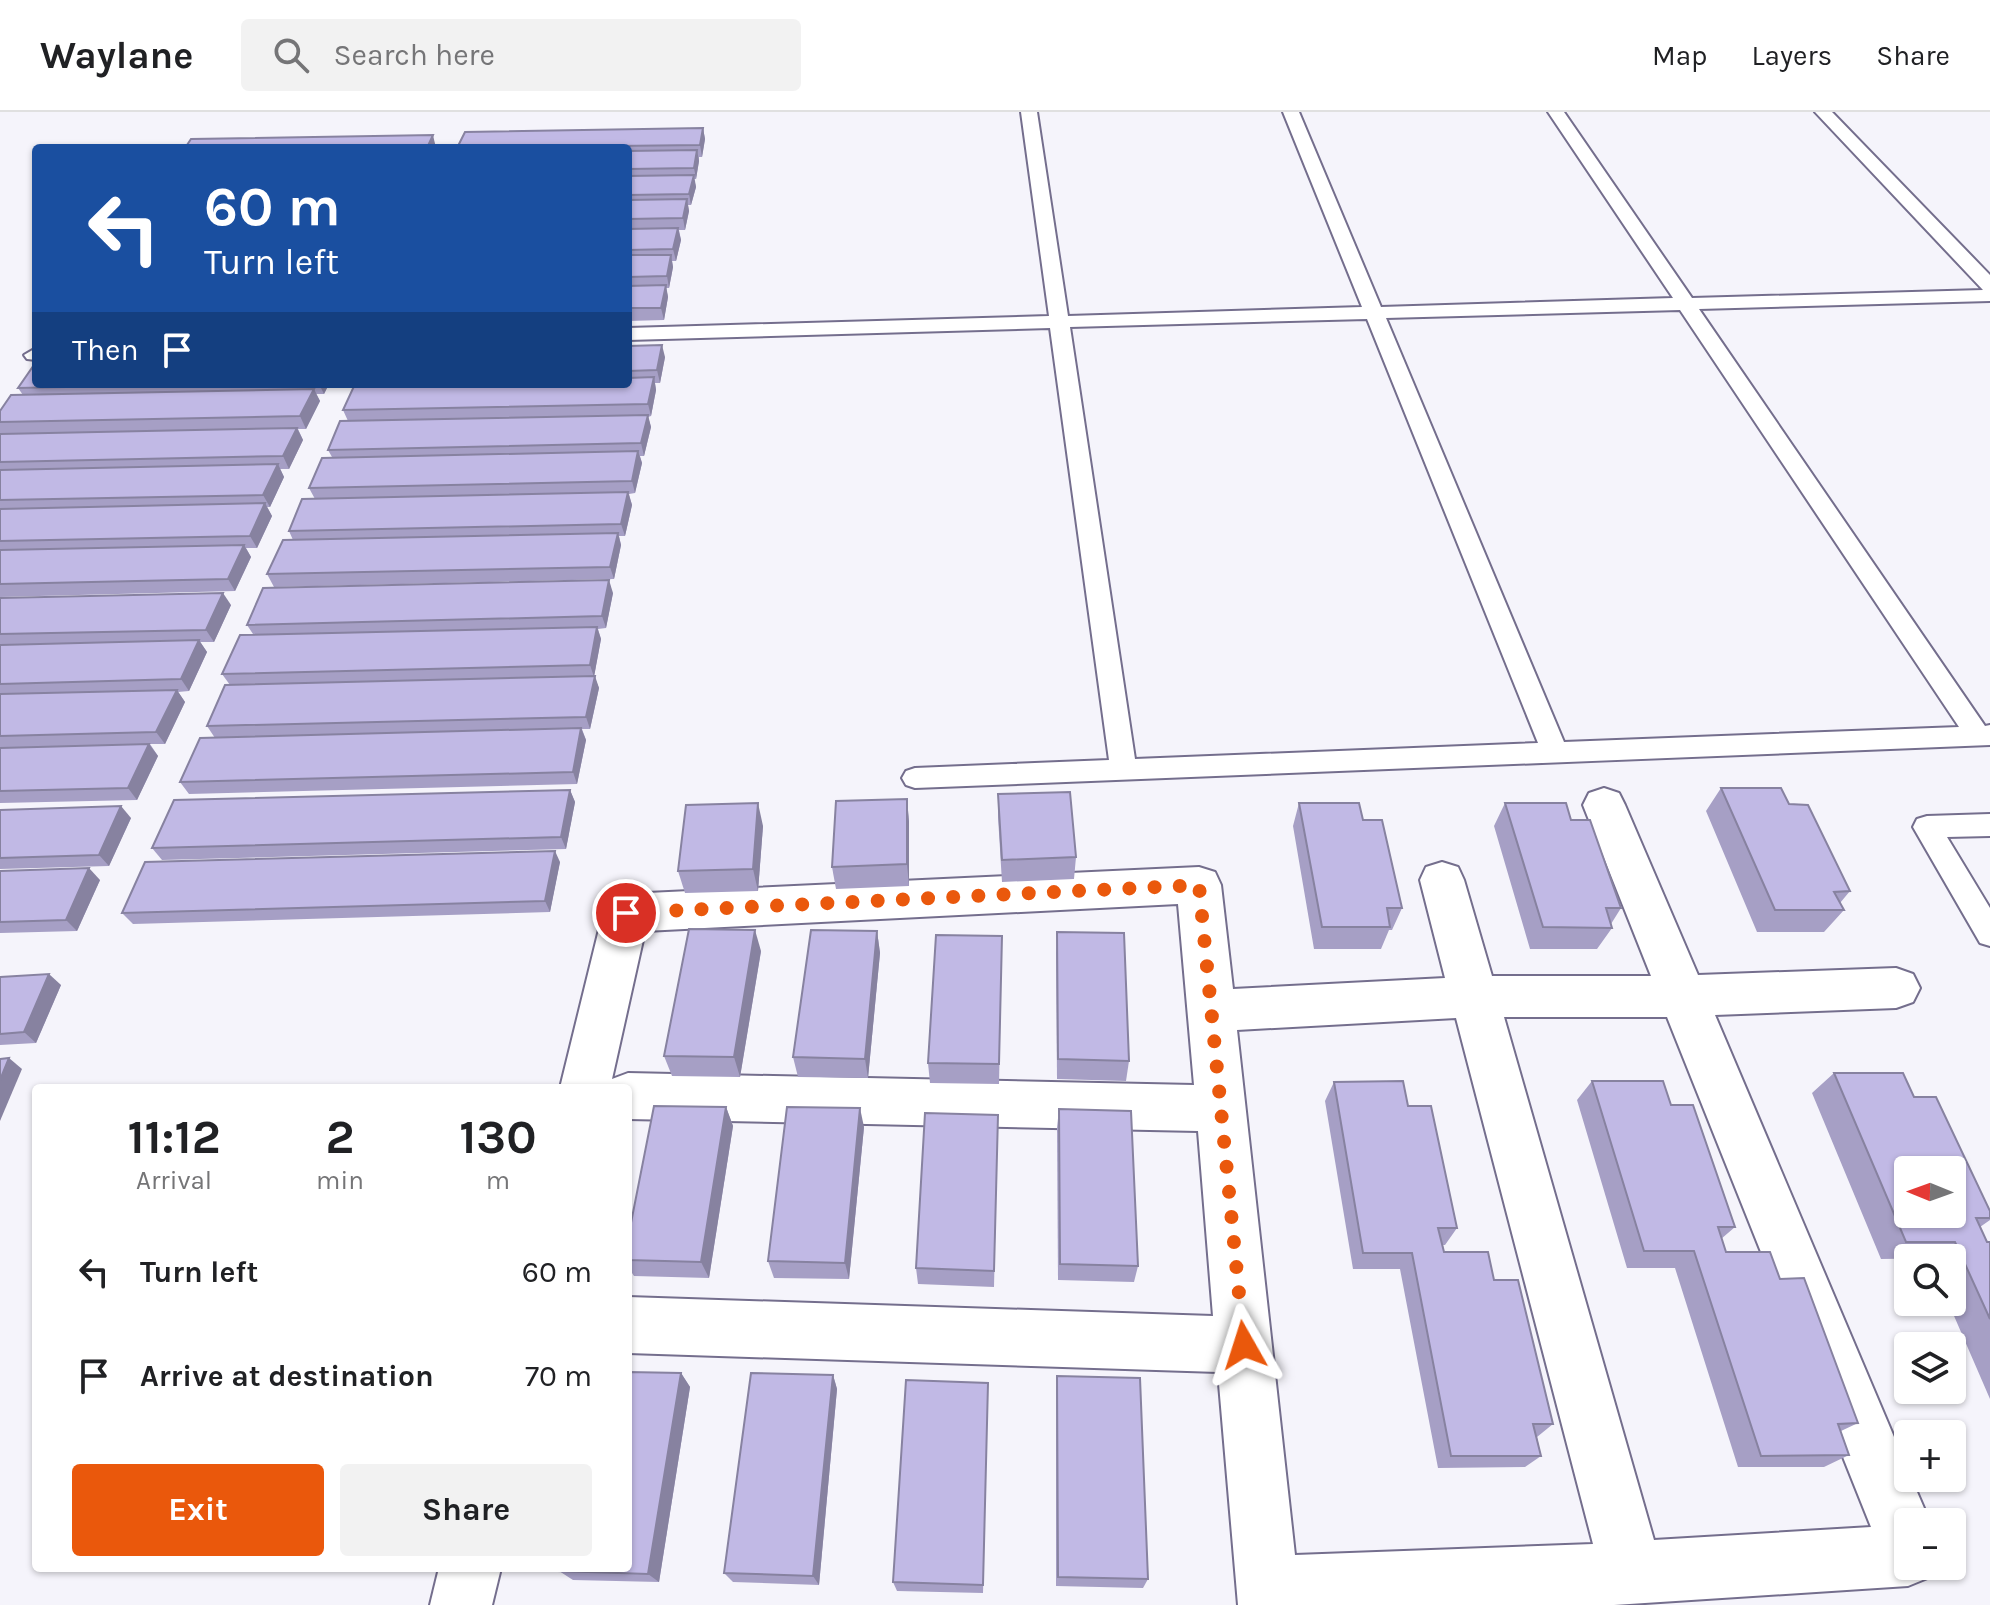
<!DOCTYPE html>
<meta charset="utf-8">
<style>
body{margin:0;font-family:Karla,sans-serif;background:#f2f2f2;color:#202124;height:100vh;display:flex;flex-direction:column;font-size:30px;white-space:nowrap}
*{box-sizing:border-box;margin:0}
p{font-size:26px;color:#757577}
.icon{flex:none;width:44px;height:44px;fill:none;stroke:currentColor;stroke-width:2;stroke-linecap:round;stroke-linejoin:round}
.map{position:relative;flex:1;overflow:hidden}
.sheet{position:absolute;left:32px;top:972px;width:600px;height:488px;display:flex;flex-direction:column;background:#fff;border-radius:8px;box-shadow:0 2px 6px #0004}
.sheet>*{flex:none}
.guide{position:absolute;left:32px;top:32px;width:600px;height:244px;border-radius:8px;box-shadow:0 2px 6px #0004;background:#1a4fa0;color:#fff;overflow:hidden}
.needle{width:52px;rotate:271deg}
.controls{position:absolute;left:1894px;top:1044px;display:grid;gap:16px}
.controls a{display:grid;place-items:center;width:72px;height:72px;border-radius:8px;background:#fff;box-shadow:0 2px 6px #0004;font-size:40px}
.pin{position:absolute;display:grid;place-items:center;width:68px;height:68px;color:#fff;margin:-34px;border:4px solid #fff;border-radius:50%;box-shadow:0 2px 8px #0007}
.me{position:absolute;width:88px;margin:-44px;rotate:354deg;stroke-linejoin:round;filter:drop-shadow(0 0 6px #0008)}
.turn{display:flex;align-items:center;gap:28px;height:168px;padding:0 40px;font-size:36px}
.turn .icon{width:104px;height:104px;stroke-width:2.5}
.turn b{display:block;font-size:56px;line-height:68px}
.then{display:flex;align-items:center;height:76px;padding:0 40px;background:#0003;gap:16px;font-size:30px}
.eta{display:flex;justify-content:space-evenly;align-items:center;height:136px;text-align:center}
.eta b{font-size:48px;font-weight:700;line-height:56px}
.primary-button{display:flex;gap:16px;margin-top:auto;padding:16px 40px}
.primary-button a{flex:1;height:92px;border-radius:8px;background:#ea580c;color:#fff;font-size:32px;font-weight:700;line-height:92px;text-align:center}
.primary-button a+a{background:#f2f2f2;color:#202124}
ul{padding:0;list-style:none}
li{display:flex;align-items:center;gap:24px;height:104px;padding:0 40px}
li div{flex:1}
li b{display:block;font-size:30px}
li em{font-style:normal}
header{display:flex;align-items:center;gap:48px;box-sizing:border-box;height:112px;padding:0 40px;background:#fff;border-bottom:2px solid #e0e0e0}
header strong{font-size:38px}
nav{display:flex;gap:44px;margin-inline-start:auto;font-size:28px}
.search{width:560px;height:72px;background:#f2f2f2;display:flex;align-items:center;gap:20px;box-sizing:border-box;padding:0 28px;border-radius:8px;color:#757577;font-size:30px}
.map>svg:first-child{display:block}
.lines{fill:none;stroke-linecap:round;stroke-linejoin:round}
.lane-casing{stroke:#746e8d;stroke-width:4}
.street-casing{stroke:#746e8d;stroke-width:4}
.lane{fill:#fff;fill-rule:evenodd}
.street{fill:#fff;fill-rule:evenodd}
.wall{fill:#a69fc5}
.shaded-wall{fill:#8782a0}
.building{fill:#c1b9e5;stroke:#8782a0;stroke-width:2;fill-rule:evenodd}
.route{stroke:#ea580c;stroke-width:14;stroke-dasharray:0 25.2}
</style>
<header>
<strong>Waylane</strong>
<div class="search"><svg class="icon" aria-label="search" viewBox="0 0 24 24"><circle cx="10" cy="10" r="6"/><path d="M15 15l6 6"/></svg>Search here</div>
<nav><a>Map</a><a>Layers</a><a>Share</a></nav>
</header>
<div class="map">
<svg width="1990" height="1493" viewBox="0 0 1990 1493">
<rect width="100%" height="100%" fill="#f5f4fb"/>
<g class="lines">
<!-- lane casing -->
<g class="lane-casing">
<g id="lane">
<path d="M1021,0H1037L1068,204L1362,195L1283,0H1299L1381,195L1673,186L1548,0H1564L1692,186L1983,178L1815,0H1832L1990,163V189L1699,197L1985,614L1990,613V633L915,676L906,673L902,666L906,659L915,656L1109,648L1050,216L628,228V216L1049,204ZM1680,198L1959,615L1564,630L1386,206ZM1367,207L1538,631L1135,647L1070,215Z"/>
<polygon points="36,236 36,248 27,247 24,243"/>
<polygon points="1990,702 1990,724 1947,725 1990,796 1990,834 1980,831 1913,715 1917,707 1927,704"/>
</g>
</g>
<!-- street casing -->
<g class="street-casing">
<g id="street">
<path d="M1604,676L1619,681L1625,693L1698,863L1896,856L1913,862L1920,876L1913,890L1896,896L1715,903L1908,1358V1366H1911L1930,1410H1908V1454H1934L1930,1465L1908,1474L1614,1493H1238L1218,1260L628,1241V1185L1213,1204L1198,1019L628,1007V976H560L603,801L610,788L626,782L1199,755L1215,760L1221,773L1233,877L1445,866L1420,768L1426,755L1442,750L1458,755L1464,768L1492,864H1651L1583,693L1589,681ZM1178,792L1194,973L628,961L612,967L645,819ZM1504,905H1667L1871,1415L1654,1428ZM1456,906L1593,1432L1295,1443L1237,918Z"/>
<polygon points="439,1456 501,1456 492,1493 430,1493"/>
</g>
</g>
<!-- lane -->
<use href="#lane" class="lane"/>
<!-- street -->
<use href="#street" class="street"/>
</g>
<!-- wall -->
<g class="wall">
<polygon points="703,16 705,27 702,45 699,45 699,49 696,67 694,67 696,75 691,93 688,93 689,99 685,118 679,118 681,128 676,149 672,149 673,155 669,176 666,176 668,185 664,208 628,209 628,36 457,36"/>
<polygon points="628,234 665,245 660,271 655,271 656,278 651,304 648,305 651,315 644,344 640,344 642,351 635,381 629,382 632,393 625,424 619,424 621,433 614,467 274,475 267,462 293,428 289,419 315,387 309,376 332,345 328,338 348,309 343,298 628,272"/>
<polygon points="36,272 329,272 324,282 316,282 320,289 306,317 298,317 303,328 289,357 280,357 284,365 270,395 267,395 272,404 257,436 246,436 251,445 235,479 0,485 0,299 23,283 18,276"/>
<polygon points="613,481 606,516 598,517 601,527 594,564 599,576 590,617 582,617 586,628 577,672 189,682 180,670 215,626 207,614 230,573 222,562 253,522 247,513"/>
<polygon points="0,486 231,493 214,530 200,530 207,540 189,579 178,580 185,590 165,632 150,632 158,644 137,688 0,691"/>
<polygon points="1721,676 1789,692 1850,779 1840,791 1844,798 1824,820 1757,820 1706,699"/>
<polygon points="570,678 575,690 566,737 162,748 152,736"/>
<polygon points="998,682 1076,745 1074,767 1002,770 998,705"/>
<polygon points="907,687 909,710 909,774 836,777 832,755"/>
<polygon points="1299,691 1363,708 1402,796 1392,818 1389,818 1381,837 1314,837 1293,714"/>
<polygon points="1505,691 1571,708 1621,796 1611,812 1612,816 1597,837 1530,837 1494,714"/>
<polygon points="0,698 131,706 109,754 0,757"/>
<polygon points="763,714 758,779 685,781 678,759"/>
<polygon points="560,750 550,800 133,812 122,801"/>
<polygon points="0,759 100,768 77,819 0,821"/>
<polygon points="877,819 880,841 868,966 798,965 793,945"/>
<polygon points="1057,820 1129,949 1126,969 1057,967 1056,841"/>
<polygon points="1002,824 999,972 930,971 928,951"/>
<polygon points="761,839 740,965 672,964 664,944"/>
<polygon points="0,865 61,873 36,931 0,933"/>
<polygon points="1834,961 1914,985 1990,1099 1990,1108 1980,1115 1987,1130 1990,1130 1990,1287 1948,1190 1952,1190 1952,1146 1881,1147 1812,981"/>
<polygon points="1592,969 1671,993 1735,1115 1721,1127 1726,1140 1780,1167 1858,1311 1841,1319 1849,1343 1824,1355 1738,1355 1675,1156 1627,1156 1577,988"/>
<polygon points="1334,970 1408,994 1457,1116 1445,1133 1443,1133 1444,1140 1494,1168 1553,1312 1537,1325 1541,1344 1525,1355 1438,1356 1400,1157 1353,1157 1325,989"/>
<polygon points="726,995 733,1014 709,1166 634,1164 628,1155 628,1126"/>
<polygon points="1059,997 1138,1154 1134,1170 1058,1168 1057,1016"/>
<polygon points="998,1003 994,1175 918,1172 916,1156"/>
<polygon points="864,1015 849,1167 774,1166 768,1149"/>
<polygon points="681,1261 690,1275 659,1470 573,1468 559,1459"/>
<polygon points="833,1263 837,1277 819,1473 733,1470 724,1461"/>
<polygon points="1057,1264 1148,1467 1143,1476 1056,1474 1056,1278"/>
<polygon points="988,1271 983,1481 897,1479 893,1470"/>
</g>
<!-- shaded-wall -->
<g class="shaded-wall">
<polygon points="703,16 705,27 702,45 700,33"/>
<polygon points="433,23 436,36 427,36"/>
<polygon points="697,38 699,49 696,67 694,56"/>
<polygon points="694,63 696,75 691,93 689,82"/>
<polygon points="687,87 689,99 685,118 683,106"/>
<polygon points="678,116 681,128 676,149 673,137"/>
<polygon points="671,143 673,155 669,176 667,164"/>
<polygon points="666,173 668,185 664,208 661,196"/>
<polygon points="662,233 665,245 660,271 657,258"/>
<polygon points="654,265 656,278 651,304 648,292"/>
<polygon points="319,272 329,272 324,282"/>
<polygon points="314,277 320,289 306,317 300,304"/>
<polygon points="648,303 651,315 644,344 641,331"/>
<polygon points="297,316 303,328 289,357 283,344"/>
<polygon points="638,339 642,351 635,381 632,369"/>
<polygon points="278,352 284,365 270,395 263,383"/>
<polygon points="628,380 632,393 625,424 621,412"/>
<polygon points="265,391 272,404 257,436 250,424"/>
<polygon points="618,421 621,433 614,467 610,455"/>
<polygon points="244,433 251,445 235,479 228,467"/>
<polygon points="609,468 613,481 606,516 602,504"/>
<polygon points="223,481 231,493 214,530 206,518"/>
<polygon points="597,515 601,527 594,565 590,553"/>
<polygon points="199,528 207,540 189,579 181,567"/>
<polygon points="595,564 599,576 590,617 586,605"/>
<polygon points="177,578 185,590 165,632 156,620"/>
<polygon points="581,616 586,628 577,672 573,660"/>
<polygon points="149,632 158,644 137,688 128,676"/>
<polygon points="570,678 575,690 566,737 561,725"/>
<polygon points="907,687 909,710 909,774 907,752"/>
<polygon points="758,691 763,714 758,779 753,757"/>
<polygon points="121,694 131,706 109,754 99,743"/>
<polygon points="555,739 560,750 550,800 545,789"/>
<polygon points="89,756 100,768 77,819 66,808"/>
<polygon points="755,818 761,839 740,965 734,945"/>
<polygon points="877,819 880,841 868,966 865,947"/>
<polygon points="49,862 61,873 36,931 24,920"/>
<polygon points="9,946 22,957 0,1009 0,968"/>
<polygon points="726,995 733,1014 709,1166 701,1150"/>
<polygon points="860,996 864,1015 849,1167 845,1151"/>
<polygon points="681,1261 690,1275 659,1470 648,1462"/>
<polygon points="833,1263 837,1277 819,1473 813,1464"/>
</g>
<!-- building -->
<g class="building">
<polygon points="703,16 700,33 457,36 465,20"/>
<polygon points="433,23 427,36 185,36 191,27"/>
<polygon points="697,38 694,56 628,57 628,39"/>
<polygon points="694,63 689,82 628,83 628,64"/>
<polygon points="687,87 683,106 628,107 628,88"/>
<polygon points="678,116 673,137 628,138 628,117"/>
<polygon points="628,143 671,143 667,164 628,165"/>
<polygon points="666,173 661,196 628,196 628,174"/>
<polygon points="662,233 657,258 628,259 628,234"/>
<polygon points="36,250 36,272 216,272 18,276"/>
<polygon points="654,265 648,292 343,298 355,272 628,272 628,266"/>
<polygon points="314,277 300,304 0,310 0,299 11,283"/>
<polygon points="648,303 641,331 328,338 340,309"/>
<polygon points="297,316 283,344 0,350 0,322"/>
<polygon points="638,339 632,369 309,376 322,346"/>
<polygon points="278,352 263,383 0,388 0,358"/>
<polygon points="628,380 621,412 289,419 302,387"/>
<polygon points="265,391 250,424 0,429 0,397"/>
<polygon points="618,421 610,455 267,462 283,428"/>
<polygon points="244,433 228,467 0,472 0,438"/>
<polygon points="609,468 602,504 247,513 263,476"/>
<polygon points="223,481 206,518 0,522 0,486"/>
<polygon points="597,515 590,553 222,562 240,523"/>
<polygon points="199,528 181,567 0,572 0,533"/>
<polygon points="595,564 586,605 207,614 225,573"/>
<polygon points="177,578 156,620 0,624 0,582"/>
<polygon points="581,616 573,660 180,670 200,626"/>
<polygon points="149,632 128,676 0,679 0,636"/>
<polygon points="1721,676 1781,676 1789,692 1808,693 1850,779 1834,780 1844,798 1775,798"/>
<polygon points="570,678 561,725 152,736 174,688"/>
<polygon points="1070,680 1076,745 1002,748 998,682"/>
<polygon points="907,687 907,752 832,755 836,689"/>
<polygon points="758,691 753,757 678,759 686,693"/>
<polygon points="1299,691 1359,691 1363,708 1382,708 1402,796 1387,796 1390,815 1322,815"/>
<polygon points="1505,691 1566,691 1571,708 1590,708 1621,796 1606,796 1612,816 1543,815"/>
<polygon points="121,694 99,743 0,746 0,698"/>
<polygon points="555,739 545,789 122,801 145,750"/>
<polygon points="89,756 66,808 0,810 0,759"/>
<polygon points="689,817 755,818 734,945 664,944"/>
<polygon points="811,818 877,819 865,947 793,945"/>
<polygon points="1057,820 1124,821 1129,949 1058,947"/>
<polygon points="936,823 1002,824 999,952 928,951"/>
<polygon points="49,862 24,920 0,922 0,865"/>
<polygon points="9,946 0,968 0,947"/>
<path d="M1834,961H1903L1914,985H1936L1990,1099V1106H1976L1987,1130H1990V1207L1955,1130H1906ZM1908,1058H1952V1102H1908Z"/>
<polygon points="1403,969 1408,994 1431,994 1457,1116 1438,1116 1444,1140 1488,1140 1494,1168 1518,1168 1553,1312 1533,1312 1541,1344 1451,1344 1412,1141 1363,1141 1334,970"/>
<polygon points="1592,969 1663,969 1671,993 1693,993 1735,1115 1718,1115 1726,1140 1770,1140 1780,1167 1804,1166 1858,1311 1838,1312 1849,1343 1761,1344 1694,1139 1644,1139"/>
<polygon points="654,994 726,995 701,1150 628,1148 628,1126"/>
<polygon points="787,995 860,996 845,1151 768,1149"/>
<polygon points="1059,997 1131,999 1138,1154 1060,1152"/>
<polygon points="925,1001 998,1003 994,1159 916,1156"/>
<polygon points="628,1260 681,1261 648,1462 559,1459 560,1456 628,1456"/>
<polygon points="751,1261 833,1263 813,1464 724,1461"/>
<polygon points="1057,1264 1140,1266 1148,1467 1058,1465"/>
<polygon points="906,1268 988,1271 983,1473 893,1470"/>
</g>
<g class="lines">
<!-- route -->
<polyline class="route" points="626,801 1199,773 1244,1233"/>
</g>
</svg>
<div class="controls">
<a><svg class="needle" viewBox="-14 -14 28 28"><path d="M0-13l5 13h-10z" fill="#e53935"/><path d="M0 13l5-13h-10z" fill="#757577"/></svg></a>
<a><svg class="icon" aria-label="search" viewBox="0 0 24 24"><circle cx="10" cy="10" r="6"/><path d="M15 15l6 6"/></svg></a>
<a><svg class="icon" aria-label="layers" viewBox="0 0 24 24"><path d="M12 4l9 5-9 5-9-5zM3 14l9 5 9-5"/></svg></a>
<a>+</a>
<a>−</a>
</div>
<div class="pin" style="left:626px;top:801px;background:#d93025"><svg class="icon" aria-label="arrive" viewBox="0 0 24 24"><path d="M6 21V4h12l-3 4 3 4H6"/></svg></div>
<svg class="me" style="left:1244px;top:1233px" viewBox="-20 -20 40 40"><path d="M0-17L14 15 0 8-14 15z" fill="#ea580c" stroke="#fff" stroke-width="4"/></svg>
<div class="guide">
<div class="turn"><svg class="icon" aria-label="left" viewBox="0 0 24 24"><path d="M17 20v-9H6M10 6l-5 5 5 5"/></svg><div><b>60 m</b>Turn left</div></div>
<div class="then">Then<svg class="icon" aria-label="arrive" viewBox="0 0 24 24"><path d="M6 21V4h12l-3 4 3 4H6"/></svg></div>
</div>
<section class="sheet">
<div class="eta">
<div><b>11:12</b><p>Arrival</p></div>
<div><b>2</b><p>min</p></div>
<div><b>130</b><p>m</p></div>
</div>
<ul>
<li><svg class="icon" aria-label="left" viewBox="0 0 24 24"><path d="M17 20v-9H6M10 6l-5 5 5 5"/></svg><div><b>Turn left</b></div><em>60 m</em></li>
<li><svg class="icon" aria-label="arrive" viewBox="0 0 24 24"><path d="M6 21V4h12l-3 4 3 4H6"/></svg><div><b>Arrive at destination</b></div><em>70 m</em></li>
</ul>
<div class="primary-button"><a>Exit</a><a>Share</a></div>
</section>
</div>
